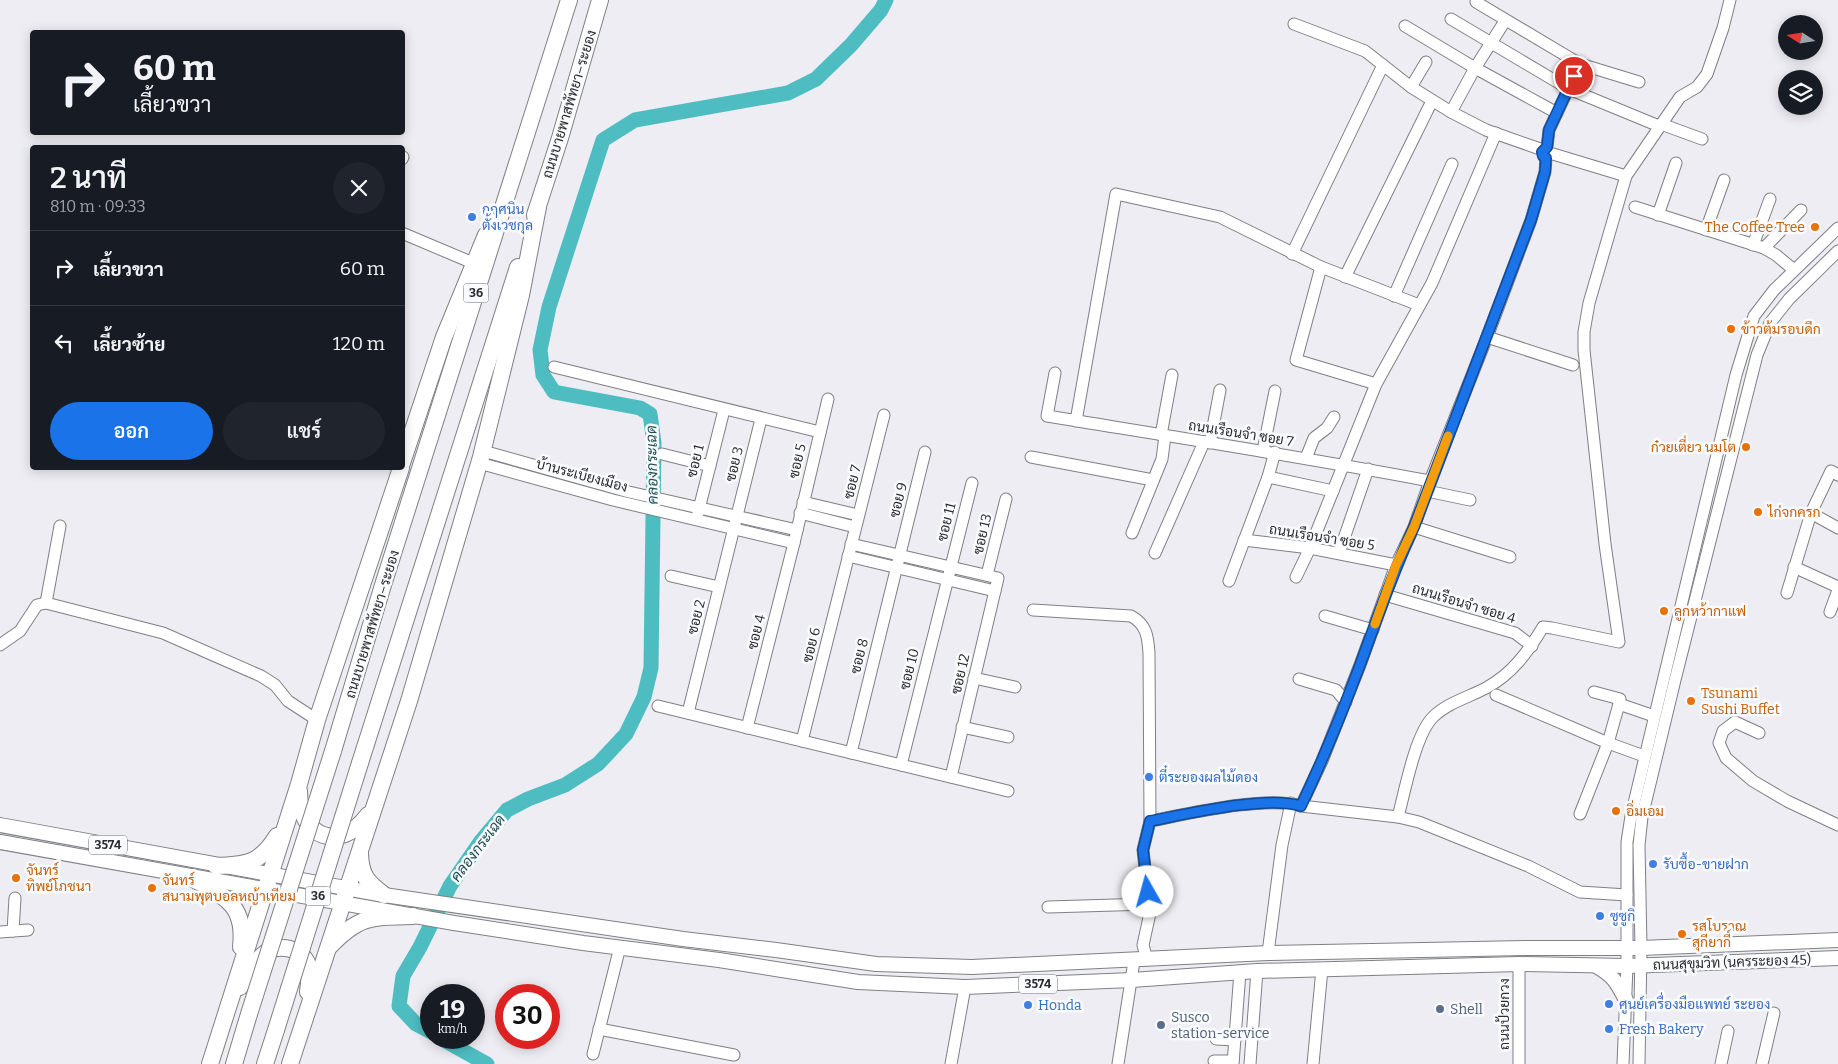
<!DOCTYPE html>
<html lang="th">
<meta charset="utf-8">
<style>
body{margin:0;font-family:Bitter,Sarabun,serif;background:#20242c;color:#f1f3f6;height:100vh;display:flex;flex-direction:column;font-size:19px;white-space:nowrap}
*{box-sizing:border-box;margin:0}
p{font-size:16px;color:#9ea1a6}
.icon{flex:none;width:28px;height:28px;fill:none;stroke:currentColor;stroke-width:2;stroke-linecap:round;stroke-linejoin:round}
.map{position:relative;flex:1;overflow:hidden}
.sheet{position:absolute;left:30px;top:145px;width:375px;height:325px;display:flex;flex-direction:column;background:#171b24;border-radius:5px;box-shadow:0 2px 12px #0003}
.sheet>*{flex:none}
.guide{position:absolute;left:30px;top:30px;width:375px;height:105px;border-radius:5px;box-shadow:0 2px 12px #0003;background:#171b24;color:#f1f3f6;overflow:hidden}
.needle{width:32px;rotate:282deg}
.fabs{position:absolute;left:1778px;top:15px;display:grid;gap:10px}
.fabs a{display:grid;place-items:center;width:45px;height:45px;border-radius:50%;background:#171b24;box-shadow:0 2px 12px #0003;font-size:25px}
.speed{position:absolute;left:420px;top:984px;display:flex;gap:10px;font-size:25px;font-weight:700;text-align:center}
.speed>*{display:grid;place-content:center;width:65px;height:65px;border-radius:50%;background:#171b24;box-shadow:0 2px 12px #0003;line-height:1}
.speed small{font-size:12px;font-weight:400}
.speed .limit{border:8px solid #d22;background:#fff;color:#111}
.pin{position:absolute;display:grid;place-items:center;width:42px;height:42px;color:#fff;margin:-21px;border:2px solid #fff;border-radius:50%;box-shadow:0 1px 5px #0007}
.me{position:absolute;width:55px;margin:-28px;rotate:353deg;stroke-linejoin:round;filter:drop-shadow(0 0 4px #0008)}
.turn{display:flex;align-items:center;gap:18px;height:105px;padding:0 20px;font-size:22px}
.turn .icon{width:65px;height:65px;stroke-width:2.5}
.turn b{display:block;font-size:35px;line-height:42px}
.round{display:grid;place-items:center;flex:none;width:52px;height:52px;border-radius:26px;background:#20242c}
.overview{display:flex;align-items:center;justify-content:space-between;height:85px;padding:0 20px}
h1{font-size:30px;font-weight:600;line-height:38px}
.action{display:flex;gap:10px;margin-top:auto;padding:10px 20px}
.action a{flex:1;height:58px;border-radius:30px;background:#1a73e8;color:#fff;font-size:20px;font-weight:600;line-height:58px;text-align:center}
.action a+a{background:#20242c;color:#f1f3f6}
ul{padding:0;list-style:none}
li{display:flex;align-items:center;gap:15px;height:75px;padding:0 20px;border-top:1px solid #363941}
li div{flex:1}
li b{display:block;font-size:19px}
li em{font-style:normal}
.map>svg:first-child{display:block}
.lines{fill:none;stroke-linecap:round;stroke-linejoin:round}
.river{stroke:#4ebdc2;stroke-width:15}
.minor-casing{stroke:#7f8084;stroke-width:13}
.major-casing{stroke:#7f8084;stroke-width:16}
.highway-casing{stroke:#7f8084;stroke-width:18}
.minor{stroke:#fff;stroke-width:11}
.major{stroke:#fff;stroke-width:14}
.highway{stroke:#fff;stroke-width:16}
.highway-bridge-casing{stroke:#7f8084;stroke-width:18;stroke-linecap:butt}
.highway-bridge{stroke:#fff;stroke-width:16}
.route-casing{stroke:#114b97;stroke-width:12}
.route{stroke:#1a73e8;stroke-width:9}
.slow{stroke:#f59e0b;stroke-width:9}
.shop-dot{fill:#3f7fe0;stroke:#fafbff;stroke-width:2}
.food-dot{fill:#e8710a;stroke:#fafbff;stroke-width:2}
.service-dot{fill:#5c6f8a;stroke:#fafbff;stroke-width:2}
.labels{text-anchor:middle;stroke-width:5;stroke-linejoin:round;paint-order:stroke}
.shield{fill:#fafbff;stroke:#69696c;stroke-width:1}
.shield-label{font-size:12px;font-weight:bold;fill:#2b2b2d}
.street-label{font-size:14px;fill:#2b2b2d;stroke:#fafbff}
.shop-label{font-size:14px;fill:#366cbe;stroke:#fafbff;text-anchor:start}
.food-label{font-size:14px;fill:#c56008;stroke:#fafbff;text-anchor:start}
.service-label{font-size:14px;fill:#4e5e75;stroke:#fafbff;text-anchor:start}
.water-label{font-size:15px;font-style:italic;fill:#1f4f52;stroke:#fafbff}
</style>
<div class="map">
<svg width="1838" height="1064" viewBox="0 0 1838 1064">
<rect width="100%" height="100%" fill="#ededf3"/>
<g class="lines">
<!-- river -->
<g class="river">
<polyline points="431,1032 416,1024 399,1006 403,976 420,947 450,886 481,841 507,810 528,799 565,785 598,764 626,734 644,697 651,668 654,443 650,414 640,408 554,392 543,375 540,350 549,307 603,140 635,120 788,93 816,79 851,45 881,10 886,0"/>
<polyline points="440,1038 487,1064"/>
</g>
<!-- minor casing -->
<g class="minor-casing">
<g id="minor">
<polyline points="1476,2 1580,64 1639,82"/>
<polyline points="1451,19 1569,89 1659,126"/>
<polyline points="1294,24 1365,51 1411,87 1451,112 1486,130 1543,150"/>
<polyline points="1405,26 1475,68 1557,113"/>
<polyline points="1411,87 1426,62"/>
<polyline points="1451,112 1475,68 1505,21"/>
<polyline points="1661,124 1702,139"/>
<polyline points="1547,147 1549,130 1580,64"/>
<polyline points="1553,154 1626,176"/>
<polyline points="402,159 403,157"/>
<polyline points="1635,207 1764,248 1776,255 1794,270"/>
<polyline points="1658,215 1676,163"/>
<polyline points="1706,230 1724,180"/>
<polyline points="402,233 473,263"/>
<polyline points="1753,245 1770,199"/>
<polyline points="1764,248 1801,210"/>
<polyline points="1292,254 1383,65"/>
<polyline points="1321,267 1296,360 1376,384"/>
<polyline points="1345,277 1432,101"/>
<polyline points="1394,296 1452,164"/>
<polyline points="1487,337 1573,365"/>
<polyline points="554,367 820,432"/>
<path d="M1055,373L1047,416C1175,437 1303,457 1430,481"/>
<polyline points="1076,421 1116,194 1220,217 1321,267 1419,305"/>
<polyline points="1161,435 1172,375"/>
<polyline points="1210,443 1220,390"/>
<polyline points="483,451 629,492 797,530"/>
<polyline points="1263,451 1275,391"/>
<polyline points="662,454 710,466"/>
<polyline points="1031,457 1153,480"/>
<polyline points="1306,458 1314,438 1327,428 1334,417"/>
<polyline points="479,463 613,500 794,543"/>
<polyline points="1268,477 1333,491"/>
<polyline points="1427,491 1470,500"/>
<polyline points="803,502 858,515"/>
<polyline points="698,513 724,410"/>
<polyline points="800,513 855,527"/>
<polyline points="1811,513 1838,528"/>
<polyline points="1414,527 1510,557"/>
<polyline points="1132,533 1162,459 1165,436"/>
<polyline points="1244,540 1310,548 1396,565"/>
<polyline points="851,544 998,578 951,777"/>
<polyline points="1155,553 1204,442"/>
<polyline points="1339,553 1368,469"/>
<polyline points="848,556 995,591"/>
<polyline points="1794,567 1838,587"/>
<polyline points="987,575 1006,499"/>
<polyline points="671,576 719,587"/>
<polyline points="1296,577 1310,548 1376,384 1432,283 1496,133"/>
<polyline points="1229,581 1268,477 1275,452"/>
<polyline points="1787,593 1811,513 1831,471 1838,475"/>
<polyline points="1385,595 1515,633 1532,646"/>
<polyline points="46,603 60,526"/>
<path d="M1033,610L1131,616C1146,624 1148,636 1149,653L1150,821"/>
<polyline points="1830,612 1838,590"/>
<polyline points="1325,616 1373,630"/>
<polyline points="0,645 20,631 37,605 46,603 163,633 261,676 275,685 288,701 317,720"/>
<polyline points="974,678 1015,687"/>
<polyline points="1299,679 1336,690 1346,702"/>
<polyline points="1594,692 1620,699 1619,704"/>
<polyline points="1496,695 1608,743 1644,756"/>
<polyline points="658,706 1008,791"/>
<polyline points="688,713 761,419"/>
<polyline points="962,727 1008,737"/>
<polyline points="747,728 794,543 828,399"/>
<polyline points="1759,733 1735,722 1723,731 1719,743 1726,758 1753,781 1787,801 1838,825"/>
<polyline points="802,741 884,415"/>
<polyline points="851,753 925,452"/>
<polyline points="901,765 972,483"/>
<polyline points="1301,806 1322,761 1360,665 1396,565 1414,527 1430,481 1487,337 1531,220 1545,172 1546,158"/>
<polyline points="1580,814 1608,743 1619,704 1654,716"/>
<path d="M1398,817C1405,791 1415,735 1433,717C1447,703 1469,697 1486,688C1512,674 1528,652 1543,627L1552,628L1619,642L1605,544L1584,350V332L1589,303L1626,176L1680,97L1697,87L1707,74L1723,28L1730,0"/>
<polyline points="1048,907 1149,904"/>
<polyline points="13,931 15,898"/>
<polyline points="0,932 28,930"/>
<polyline points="1268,953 1282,845 1291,803"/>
<path d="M1147,960L1143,945L1150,913L1143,850L1150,821C1187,814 1267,795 1301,806L1398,817L1419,822L1528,866L1580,892L1627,895"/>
<polyline points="1519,964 1519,1064"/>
<polyline points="599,1029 734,1055"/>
<polyline points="1216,1039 1235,1040"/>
<polyline points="593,1054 620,947"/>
<polyline points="1214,1061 1233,1061"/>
<polyline points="951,1064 965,987"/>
<polyline points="1118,1064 1134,961"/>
<polyline points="1233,1064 1240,972"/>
<polyline points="1250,1064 1257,971"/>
<polyline points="1313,1064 1322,969"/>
<polyline points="1623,1064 1627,966 1627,842 1631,816 1736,375 1754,316 1774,290 1838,228"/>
<polyline points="1639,1064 1641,948 1639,845 1642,817 1675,680 1757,355 1770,323 1789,299 1838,251"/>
<polyline points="1721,1064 1728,1031"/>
<polyline points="1762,1064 1774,1013"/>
</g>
</g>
<!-- major casing -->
<g class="major-casing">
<g id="major">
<polyline points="0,825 384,895 683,939 776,950 876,964 972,967 1268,953 1525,948 1641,948 1838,940"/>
<polyline points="0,842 454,923 583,943 719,960 858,982 965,987 1132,980 1257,971 1519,964 1627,966 1838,958"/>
<path d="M1596,966C1614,976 1617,983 1626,1000"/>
</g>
</g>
<!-- highway casing -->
<g class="highway-casing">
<g id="highway">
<polyline points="535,215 560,138 600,0"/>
<polyline points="402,463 444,337 486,235"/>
<polyline points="333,751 383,585 569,0"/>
<polyline points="360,763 518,267"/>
<path d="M299,791C299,838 340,853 368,815"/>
<path d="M360,854C361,876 367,882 384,895"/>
<path d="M216,866C246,865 260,864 277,836"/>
<path d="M190,877C223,896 246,903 241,947"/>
<path d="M330,946C360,915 372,917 413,916"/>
<path d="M240,987C247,976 253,964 263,955C277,942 305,947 309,969C310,977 309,985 308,992"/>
<polyline points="210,1064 299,784 317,720 401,468"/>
<polyline points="234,1064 249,1014"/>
<polyline points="265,1064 276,1030"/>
<polyline points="290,1064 409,701 481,457 521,295 538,207"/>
</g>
</g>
<!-- minor -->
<use href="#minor" class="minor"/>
<!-- major -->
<use href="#major" class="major"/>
<!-- highway -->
<use href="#highway" class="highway"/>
<!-- highway-bridge casing -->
<g class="highway-bridge-casing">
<g id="highway-bridge">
<polyline points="249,1014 333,751"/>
<polyline points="276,1030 360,763"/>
</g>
</g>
<!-- highway-bridge -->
<use href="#highway-bridge" class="highway-bridge"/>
</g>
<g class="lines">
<!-- route casing -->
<g class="route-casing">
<path id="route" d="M1148,892L1143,850L1150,821C1187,814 1267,795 1301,806C1323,760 1342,713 1360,665C1377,619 1393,572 1414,527L1531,220L1545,172L1546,158L1543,156L1542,152L1547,147L1549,130L1574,76"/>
</g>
<!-- route -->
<use href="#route" class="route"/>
<!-- slow -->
<polyline class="slow" points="1375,624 1396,565 1414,527 1448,436"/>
</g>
<!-- markers -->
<g class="shop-dot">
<circle cx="472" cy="217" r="5"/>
<circle cx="1149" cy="777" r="5"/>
<circle cx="1653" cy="864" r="5"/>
<circle cx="1600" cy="916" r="5"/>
<circle cx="1609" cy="1004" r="5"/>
<circle cx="1028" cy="1005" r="5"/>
<circle cx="1609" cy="1029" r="5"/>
</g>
<g class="food-dot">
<circle cx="1815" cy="227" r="5"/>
<circle cx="1731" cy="329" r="5"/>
<circle cx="1746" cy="447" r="5"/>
<circle cx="1758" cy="512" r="5"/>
<circle cx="1664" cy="611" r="5"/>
<circle cx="1691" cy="701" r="5"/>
<circle cx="1616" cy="811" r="5"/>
<circle cx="16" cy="878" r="5"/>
<circle cx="152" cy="888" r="5"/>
<circle cx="1682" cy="934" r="5"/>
</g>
<g class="service-dot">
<circle cx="1440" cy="1009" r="5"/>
<circle cx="1161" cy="1025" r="5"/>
</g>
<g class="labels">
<!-- shield labels -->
<g class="shield">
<rect x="463.5" y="283.5" width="25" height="19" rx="4"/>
<rect x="89" y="835.5" width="38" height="19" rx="4"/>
<rect x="305.5" y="886.5" width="25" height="19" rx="4"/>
<rect x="1019" y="974.5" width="38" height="19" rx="4"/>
</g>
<g class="shield-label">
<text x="476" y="297">36</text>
<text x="108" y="849">3574</text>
<text x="318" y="900">36</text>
<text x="1038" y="988">3574</text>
</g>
<!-- street labels -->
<g class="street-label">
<text transform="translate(569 104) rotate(-73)" y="5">ถนนบายพาสพัทยา–ระยอง</text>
<text transform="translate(1241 433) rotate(9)" y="5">ถนนเรือนจำ ซอย 7</text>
<text transform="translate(695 461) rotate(-76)" y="5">ซอย 1</text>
<text transform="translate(797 461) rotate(-77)" y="5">ซอย 5</text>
<text transform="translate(734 464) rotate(-76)" y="5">ซอย 3</text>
<text transform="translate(582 475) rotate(15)" y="5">บ้านระเบียงเมือง</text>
<text transform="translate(852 482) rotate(-76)" y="5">ซอย 7</text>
<text transform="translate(898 500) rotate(-76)" y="5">ซอย 9</text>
<text transform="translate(946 522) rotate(-76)" y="5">ซอย 11</text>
<text transform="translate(982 534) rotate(-77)" y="5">ซอย 13</text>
<text transform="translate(1322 537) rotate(9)" y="5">ถนนเรือนจำ ซอย 5</text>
<text transform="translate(1464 603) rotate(17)" y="5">ถนนเรือนจำ ซอย 4</text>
<text transform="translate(696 617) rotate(-76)" y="5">ซอย 2</text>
<text transform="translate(372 624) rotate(-73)" y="5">ถนนบายพาสพัทยา–ระยอง</text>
<text transform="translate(756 632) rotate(-76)" y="5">ซอย 4</text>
<text transform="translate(811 645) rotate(-76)" y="5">ซอย 6</text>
<text transform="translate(859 656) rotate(-76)" y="5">ซอย 8</text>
<text transform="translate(909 669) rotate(-76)" y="5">ซอย 10</text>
<text transform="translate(960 674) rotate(-77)" y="5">ซอย 12</text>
<text transform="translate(1732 962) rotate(-2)" y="5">ถนนสุขุมวิท (นครระยอง 45)</text>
<text transform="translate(1504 1014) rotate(-90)" y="5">ถนนป้วยกวง</text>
</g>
<!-- shop labels -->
<g class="shop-label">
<text x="482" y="214">กฤศนิน<tspan x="482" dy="16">ตั้งเวชกุล</tspan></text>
<text x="1159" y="782">ตี๋ระยองผลไม้ดอง</text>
<text x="1663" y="869">รับซื้อ-ขายฝาก</text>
<text x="1610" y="921">ซูซูกิ</text>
<text x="1619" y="1009">ศูนย์เครื่องมือแพทย์ ระยอง</text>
<text x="1038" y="1010">Honda</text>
<text x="1619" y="1034">Fresh Bakery</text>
</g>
<!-- food labels -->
<g class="food-label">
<text x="1805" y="232" text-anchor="end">The Coffee Tree</text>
<text x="1741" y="334">ข้าวต้มรอบดึก</text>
<text x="1736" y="452" text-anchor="end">ก๋วยเตี่ยว นมโต</text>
<text x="1768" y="517">ไก่จกครก</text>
<text x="1674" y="616">ลูกหว้ากาแฟ</text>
<text x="1701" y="698">Tsunami<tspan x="1701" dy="16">Sushi Buffet</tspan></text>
<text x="1626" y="816">อิ่มเอม</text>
<text x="26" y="875">จันทร์<tspan x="26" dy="16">ทิพย์โภชนา</tspan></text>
<text x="162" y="885">จันทร์<tspan x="162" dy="16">สนามพุตบอลหญ้าเทียม</tspan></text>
<text x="1692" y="931">รสโบราณ<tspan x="1692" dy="16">สุกียากี์</tspan></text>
</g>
<!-- service labels -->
<g class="service-label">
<text x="1450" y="1014">Shell</text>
<text x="1171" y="1022">Susco<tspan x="1171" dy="16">station-service</tspan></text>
</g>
<!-- water labels -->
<g class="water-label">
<text transform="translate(652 465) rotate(-91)" y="5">คลองกระเฉด</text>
<text transform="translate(478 848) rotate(-53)" y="5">คลองกระเฉด</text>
</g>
</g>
</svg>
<div class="fabs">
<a><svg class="needle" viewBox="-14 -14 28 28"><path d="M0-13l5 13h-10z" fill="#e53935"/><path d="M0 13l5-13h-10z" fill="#9ea1a6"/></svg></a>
<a><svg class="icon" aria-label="layers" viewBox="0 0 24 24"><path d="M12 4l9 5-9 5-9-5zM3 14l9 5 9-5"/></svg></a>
</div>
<div class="speed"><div>19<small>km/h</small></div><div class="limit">30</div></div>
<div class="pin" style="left:1574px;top:76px;background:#d93025"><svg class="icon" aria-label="arrive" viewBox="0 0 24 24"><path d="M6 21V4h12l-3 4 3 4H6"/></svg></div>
<svg class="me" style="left:1148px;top:892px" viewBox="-20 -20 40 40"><circle r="19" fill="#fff"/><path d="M0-13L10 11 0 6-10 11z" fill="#1a73e8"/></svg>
<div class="guide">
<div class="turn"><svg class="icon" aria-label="right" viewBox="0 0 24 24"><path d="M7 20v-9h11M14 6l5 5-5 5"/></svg><div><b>60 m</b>เลี้ยวขวา</div></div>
</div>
<section class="sheet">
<div class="overview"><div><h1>2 นาที</h1><p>810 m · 09:33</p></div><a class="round"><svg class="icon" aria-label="close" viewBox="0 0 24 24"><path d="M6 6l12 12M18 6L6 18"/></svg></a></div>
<ul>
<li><svg class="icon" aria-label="right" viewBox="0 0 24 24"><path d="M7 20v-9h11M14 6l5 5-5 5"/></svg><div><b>เลี้ยวขวา</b></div><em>60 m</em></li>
<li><svg class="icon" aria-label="left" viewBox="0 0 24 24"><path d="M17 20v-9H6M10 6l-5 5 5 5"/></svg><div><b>เลี้ยวซ้าย</b></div><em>120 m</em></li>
</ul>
<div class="action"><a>ออก</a><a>แชร์</a></div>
</section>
</div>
